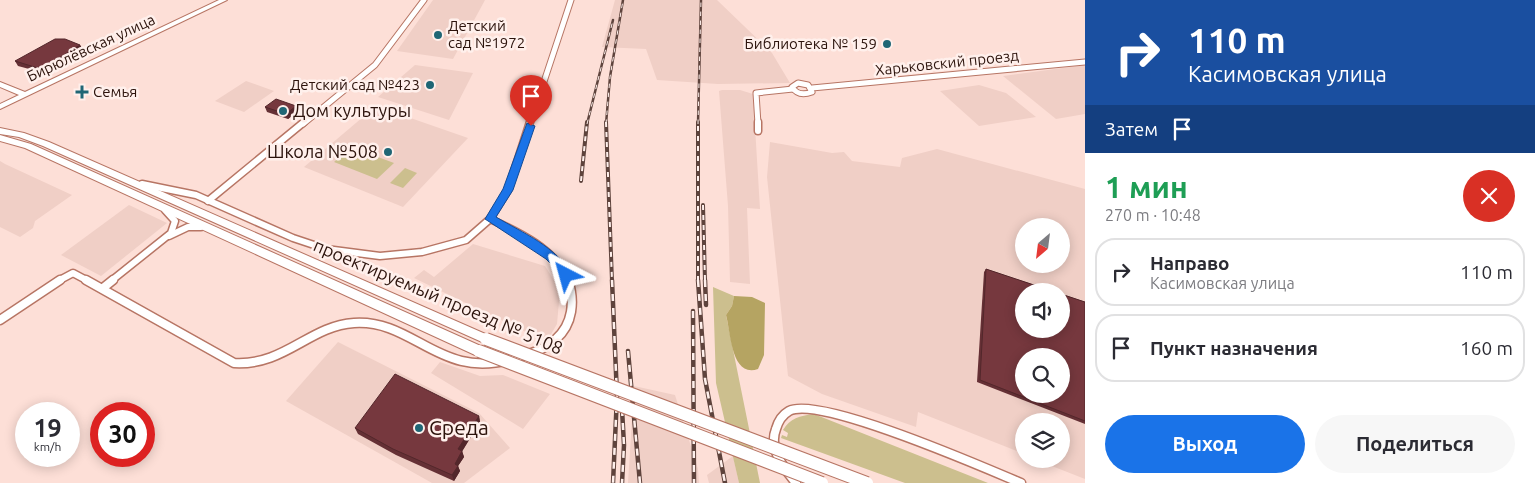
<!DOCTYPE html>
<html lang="ru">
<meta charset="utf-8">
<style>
body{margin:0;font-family:Ubuntu,sans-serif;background:#f7f7f7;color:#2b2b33;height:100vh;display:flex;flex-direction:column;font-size:19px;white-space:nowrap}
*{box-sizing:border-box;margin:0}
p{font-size:16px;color:#7c7c81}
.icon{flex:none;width:28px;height:28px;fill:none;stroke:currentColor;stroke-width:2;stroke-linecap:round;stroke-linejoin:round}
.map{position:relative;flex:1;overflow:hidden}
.sheet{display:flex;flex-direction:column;background:#fff;width:450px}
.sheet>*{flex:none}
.banner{background:#1a4fa0;color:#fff;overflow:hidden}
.needle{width:32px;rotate:208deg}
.tools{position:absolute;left:1015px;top:218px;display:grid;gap:10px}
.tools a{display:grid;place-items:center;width:55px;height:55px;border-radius:50%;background:#fff;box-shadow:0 2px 12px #0003;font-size:25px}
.speed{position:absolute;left:15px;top:402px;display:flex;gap:10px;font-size:25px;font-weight:700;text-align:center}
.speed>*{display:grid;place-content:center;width:65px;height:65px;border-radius:50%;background:#fff;box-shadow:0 2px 12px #0003;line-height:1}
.speed small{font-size:12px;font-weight:400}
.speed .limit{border:8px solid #d22;background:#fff;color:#111}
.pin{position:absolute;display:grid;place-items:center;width:42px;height:42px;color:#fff;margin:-51px -21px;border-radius:50% 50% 50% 0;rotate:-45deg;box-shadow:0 0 5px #0007}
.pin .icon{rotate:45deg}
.me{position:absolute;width:55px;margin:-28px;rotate:321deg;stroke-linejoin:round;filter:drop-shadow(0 0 4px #0008)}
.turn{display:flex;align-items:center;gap:18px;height:105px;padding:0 20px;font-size:22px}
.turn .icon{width:65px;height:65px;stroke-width:2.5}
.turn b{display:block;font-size:35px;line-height:42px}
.then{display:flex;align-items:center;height:48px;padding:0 20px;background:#0003;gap:10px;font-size:19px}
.round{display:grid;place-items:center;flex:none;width:52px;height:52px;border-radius:26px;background:#f7f7f7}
.head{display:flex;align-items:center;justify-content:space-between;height:85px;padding:0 20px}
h1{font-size:30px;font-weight:700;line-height:38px;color:#1e9e55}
.button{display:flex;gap:10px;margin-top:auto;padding:10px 20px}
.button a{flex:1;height:58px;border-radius:30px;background:#1a73e8;color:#fff;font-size:20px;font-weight:700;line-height:58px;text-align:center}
.button a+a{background:#f7f7f7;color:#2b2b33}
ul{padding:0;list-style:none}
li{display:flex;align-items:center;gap:15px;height:68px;margin:0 10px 8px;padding:0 10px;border:2px solid #e1e1e2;border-radius:20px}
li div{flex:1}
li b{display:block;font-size:19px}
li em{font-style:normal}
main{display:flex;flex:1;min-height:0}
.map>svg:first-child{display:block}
.built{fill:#f0cfc6;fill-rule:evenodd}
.green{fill:#ccbf8e}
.forest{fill:#b5a462}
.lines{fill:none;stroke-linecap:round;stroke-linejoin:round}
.street-far2-casing{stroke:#b77564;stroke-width:7}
.street-far1-casing{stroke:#b77564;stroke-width:9}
.street-casing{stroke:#b77564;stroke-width:11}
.secondary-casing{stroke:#b77564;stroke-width:2}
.street-far2{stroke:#fff;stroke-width:5}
.street-far1{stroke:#fff;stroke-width:6}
.street{stroke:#fff;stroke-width:8}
.secondary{fill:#fff;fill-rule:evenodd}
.rail-far2-casing{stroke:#5e433c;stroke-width:2.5}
.rail-far1-casing{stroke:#5e433c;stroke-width:4}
.rail-casing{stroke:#5e433c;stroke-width:4.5}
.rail-far2{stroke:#fff0ec;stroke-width:1;stroke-dasharray:4.5;stroke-linecap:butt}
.rail-far1{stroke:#fff0ec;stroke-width:2;stroke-dasharray:5;stroke-linecap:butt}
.rail{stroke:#fff0ec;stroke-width:2.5;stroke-dasharray:7;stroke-linecap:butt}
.secondary-bridge-casing{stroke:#b77564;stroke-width:14;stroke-linecap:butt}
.secondary-bridge{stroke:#fff;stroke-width:12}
.wall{fill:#653035}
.shaded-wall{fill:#53272b}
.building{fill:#76383e;stroke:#53272b;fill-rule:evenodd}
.route{fill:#1a73e8;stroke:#114b97}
.poi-dot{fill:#1f6675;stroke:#fff0ec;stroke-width:2}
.labels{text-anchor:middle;stroke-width:5;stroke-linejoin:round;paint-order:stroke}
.far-poi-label{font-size:15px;fill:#2c130c;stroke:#fff0ec;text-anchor:start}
.far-street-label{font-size:15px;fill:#2c130c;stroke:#fff0ec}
.poi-label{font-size:18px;fill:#2c130c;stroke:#fff0ec;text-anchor:start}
.street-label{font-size:18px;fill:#2c130c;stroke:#fff0ec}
.near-poi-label{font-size:21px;fill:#2c130c;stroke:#fff0ec;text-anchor:start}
</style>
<main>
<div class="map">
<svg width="1085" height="483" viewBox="0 0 1085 483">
<rect width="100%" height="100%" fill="#fddfd7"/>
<!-- built -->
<g class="built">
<polygon points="433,0 485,0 453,59 397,51"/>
<polygon points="615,0 717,0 772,53 790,83 718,84 657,80 646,49 602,47"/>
<polygon points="415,65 473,73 449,120 378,97"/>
<polygon points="1085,65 1085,114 1056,119 1003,76"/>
<polygon points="246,81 274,91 244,112 215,101"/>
<polygon points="979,85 1006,93 1036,117 979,126 940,91"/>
<polygon points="722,90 740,90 753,94 760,209 747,208 750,284 730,282 728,206 719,91"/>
<polygon points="376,106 468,138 403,207 304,167"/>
<path d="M770,142L832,153L844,152L852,161L900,167L902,158L937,149L1085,189V479L1034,459H1061V421H1024V454L918,412L916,427L822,394L788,376L767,177ZM1024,226H1061V264H1024ZM1024,291H1061V329H1024ZM1024,356H1061V394H1024Z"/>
<polygon points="0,161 5,164 72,195 35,221 33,228 20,237 0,227"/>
<polygon points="129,205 167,223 101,276 61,255"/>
<polygon points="473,244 545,266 560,290 557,324 550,336 543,340 414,278 424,270 434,277"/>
<polygon points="338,342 479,413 510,448 464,483 432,483 286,401"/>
<polygon points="440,362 480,376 503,375 550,394 523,429 431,373"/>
<polygon points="634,386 675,395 698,469 699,483 628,483"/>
<polygon points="733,456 739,483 709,483 707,475"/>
</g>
<!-- green -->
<g class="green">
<polygon points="351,147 394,163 377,179 334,162"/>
<polygon points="405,168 417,173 403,188 390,183"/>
<polygon points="713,287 734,296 732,306 726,315 760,483 739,483 716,383"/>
<path d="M813,414L819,416L988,483H905L781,438L782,435L787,437L788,433L783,430C790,418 800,416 813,414Z"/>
</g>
<!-- forest -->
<path class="forest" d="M734,296L752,297L765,303L764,355L758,369C731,378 731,333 726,315L732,306Z"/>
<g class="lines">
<!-- street-far2 casing -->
<g class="street-far2-casing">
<g id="street-far2">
<path d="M798,83L808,85L812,92C804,95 797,95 792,87Z"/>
<polyline points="812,88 1085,62"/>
<polyline points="303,124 375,65 424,0"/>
<polyline points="530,124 571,0"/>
<polyline points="758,124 756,93 793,89"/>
</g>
</g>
<!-- street-far1 casing -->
<g class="street-far1-casing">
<g id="street-far1">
<polyline points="758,122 758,131"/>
<polyline points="142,184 196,195 293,238 326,249 380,256 422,252 466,240 490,219 508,190 530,122"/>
<polyline points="208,201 304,122"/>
<path d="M490,219C519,232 557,250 568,281"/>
<polyline points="169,236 188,227 201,227"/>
<polyline points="58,281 73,273 88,281"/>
<polyline points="111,281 171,233 175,221 165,210"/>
</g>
</g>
<!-- street casing -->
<g class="street-casing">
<g id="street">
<path d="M86,280L234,363C285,366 309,326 354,323C415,319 440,382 515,358C530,354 544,350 556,339C573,324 575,301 568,280"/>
<polyline points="103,288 113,280"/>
<polyline points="0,320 60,280"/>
<path d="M796,483C784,468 768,449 776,429C778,422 782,415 789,411C819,395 985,468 1021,483"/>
</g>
</g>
<!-- secondary casing -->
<g class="secondary-casing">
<g id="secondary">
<polygon points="219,0 227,0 0,109 0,104 19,95 0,87 0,82 25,92"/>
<polygon points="0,128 24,133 49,142 490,336 492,339 490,342 486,344 482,342 43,146 19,137 0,134"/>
<polygon points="0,135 31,144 483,347 485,351 483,355 479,356 475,355 25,148 0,141"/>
</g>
</g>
<!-- street-far2 -->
<use href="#street-far2" class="street-far2"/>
<!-- street-far1 -->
<use href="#street-far1" class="street-far1"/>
<!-- street -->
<use href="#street" class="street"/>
<!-- secondary -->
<use href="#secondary" class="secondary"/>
<!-- rail-far2 casing -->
<g class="rail-far2-casing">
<g id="rail-far2">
<polyline points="587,124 613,20"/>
<polyline points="606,124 610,77 623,0"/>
<polyline points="698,124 701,0"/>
</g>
</g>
<!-- rail-far1 casing -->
<g class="rail-far1-casing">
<g id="rail-far1">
<polyline points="606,122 612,281"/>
<polyline points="581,181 587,122"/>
<polyline points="703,205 705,281"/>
<polyline points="698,281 698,122"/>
</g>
</g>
<!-- rail casing -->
<g class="rail-casing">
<g id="rail">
<polyline points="612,280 617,396 613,483"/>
<polyline points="698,280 705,379 725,483"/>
<polyline points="705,280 706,305"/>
<polyline points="693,311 694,483"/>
<polyline points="628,351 640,483"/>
<polyline points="622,409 624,445 622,483"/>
</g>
</g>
<!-- rail-far2 -->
<use href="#rail-far2" class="rail-far2"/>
<!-- rail-far1 -->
<use href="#rail-far1" class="rail-far1"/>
<!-- rail -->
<use href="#rail" class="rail"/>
<!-- secondary-bridge casing -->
<g class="secondary-bridge-casing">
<g id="secondary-bridge">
<polyline points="486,339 867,483"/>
<polyline points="479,351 822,483"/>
</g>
</g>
<!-- secondary-bridge -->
<use href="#secondary-bridge" class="secondary-bridge"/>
</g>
<!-- wall -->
<g class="wall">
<polygon points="80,45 83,50 44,73 18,66 15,61"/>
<polygon points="296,106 298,111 288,119 267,112 265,107"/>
<polygon points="986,269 1085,302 1085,424 977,382 984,272"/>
<polygon points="479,416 480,422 462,451 464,457 458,466 460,471 454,481 396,455 358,434 355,428"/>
</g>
<!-- shaded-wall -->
<g class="shaded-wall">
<polygon points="80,45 83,50 44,73 41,69"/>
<polygon points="296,106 298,111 288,119 286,114"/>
<polygon points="479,416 480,422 460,455 458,449"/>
<polygon points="462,451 464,457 456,469 455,464"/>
<polygon points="458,466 460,471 454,481 452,475"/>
</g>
<!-- building -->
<g class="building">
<polygon points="55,39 65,39 80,45 41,69 15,61"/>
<polygon points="276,99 296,106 286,114 265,107"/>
<path d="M986,269L1052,291H1024V329H1061V294L1085,302V421L980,380ZM1024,356H1061V394H1024Z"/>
<polygon points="395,374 479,416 458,449 462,451 455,464 458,466 452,475 393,449 355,428"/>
</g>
<!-- route -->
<path class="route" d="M527,123L535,126L513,190L496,217C523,233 557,247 572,275L566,280L561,279L556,269L546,259L485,219L503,189Z"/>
<!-- markers -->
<g class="poi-dot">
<circle cx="438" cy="35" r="5"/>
<circle cx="887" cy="44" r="5"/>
<circle cx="430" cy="85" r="5"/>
<path d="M79.5 84.5h5v5h5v5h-5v5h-5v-5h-5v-5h5z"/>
<circle cx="283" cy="111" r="5"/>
<circle cx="388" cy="152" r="5"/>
<circle cx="419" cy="428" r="5"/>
</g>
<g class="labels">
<!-- far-poi labels -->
<g class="far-poi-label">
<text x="448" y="31">Детский<tspan x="448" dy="17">сад №1972</tspan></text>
<text x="877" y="49" text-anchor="end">Библиотека № 159</text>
<text x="420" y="90" text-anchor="end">Детский сад №423</text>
<text x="93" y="97">Семья</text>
</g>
<!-- far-street labels -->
<g class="far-street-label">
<text transform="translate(91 48) rotate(-25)" y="5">Бирюлёвская улица</text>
<text transform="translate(947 63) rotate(-6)" y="5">Харьковский проезд</text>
</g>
<!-- poi labels -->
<g class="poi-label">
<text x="293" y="117">Дом культуры</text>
<text x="378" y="158" text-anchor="end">Школа №508</text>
</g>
<!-- street labels -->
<g class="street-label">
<text transform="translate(438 297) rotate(23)" y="6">проектируемый проезд № 5108</text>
</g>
<!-- near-poi labels -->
<g class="near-poi-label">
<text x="429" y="435">Среда</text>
</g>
</g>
</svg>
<div class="tools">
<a><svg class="needle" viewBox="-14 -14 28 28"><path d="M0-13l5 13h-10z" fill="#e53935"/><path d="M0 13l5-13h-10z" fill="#7c7c81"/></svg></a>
<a><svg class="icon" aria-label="sound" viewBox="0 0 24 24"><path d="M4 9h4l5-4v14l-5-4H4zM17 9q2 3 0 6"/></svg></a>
<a><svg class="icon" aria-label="search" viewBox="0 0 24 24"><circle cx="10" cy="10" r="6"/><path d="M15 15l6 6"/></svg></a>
<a><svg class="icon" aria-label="layers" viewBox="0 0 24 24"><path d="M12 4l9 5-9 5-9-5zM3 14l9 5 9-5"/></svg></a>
</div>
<div class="speed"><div>19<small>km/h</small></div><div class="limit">30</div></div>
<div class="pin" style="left:531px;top:126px;background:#d93025"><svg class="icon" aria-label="arrive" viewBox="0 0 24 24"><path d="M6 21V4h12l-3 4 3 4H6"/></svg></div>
<svg class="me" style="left:566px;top:275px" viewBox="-20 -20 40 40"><path d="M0-17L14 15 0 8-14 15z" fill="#1a73e8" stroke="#fff" stroke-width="4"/></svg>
</div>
<section class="sheet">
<div class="banner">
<div class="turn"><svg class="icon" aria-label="right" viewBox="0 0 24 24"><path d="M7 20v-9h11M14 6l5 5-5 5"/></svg><div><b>110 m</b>Касимовская улица</div></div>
<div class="then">Затем<svg class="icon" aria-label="arrive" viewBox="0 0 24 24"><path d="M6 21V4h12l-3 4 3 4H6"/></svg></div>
</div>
<div class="head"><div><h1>1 мин</h1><p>270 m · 10:48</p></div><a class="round" style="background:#d93025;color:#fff"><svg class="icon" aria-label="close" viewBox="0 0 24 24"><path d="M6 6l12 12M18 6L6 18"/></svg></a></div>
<ul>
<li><svg class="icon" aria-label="right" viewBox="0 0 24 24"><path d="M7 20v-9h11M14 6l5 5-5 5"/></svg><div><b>Направо</b><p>Касимовская улица</p></div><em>110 m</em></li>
<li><svg class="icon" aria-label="arrive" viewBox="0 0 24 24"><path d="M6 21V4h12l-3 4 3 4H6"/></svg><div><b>Пункт назначения</b></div><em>160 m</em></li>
</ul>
<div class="button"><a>Выход</a><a>Поделиться</a></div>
</section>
</main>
